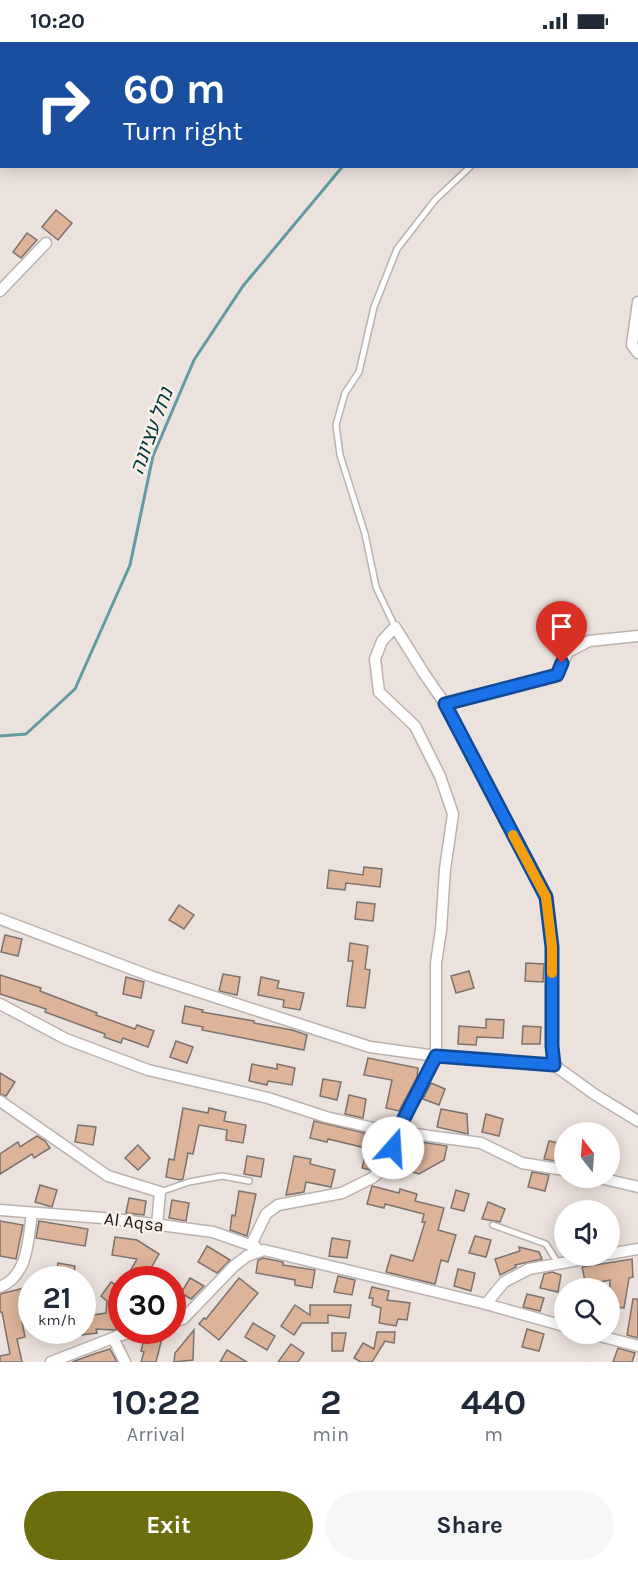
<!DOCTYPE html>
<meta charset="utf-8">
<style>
body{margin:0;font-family:Karla,"Noto Sans Hebrew",sans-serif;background:#f6f6f7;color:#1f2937;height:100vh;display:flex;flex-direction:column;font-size:22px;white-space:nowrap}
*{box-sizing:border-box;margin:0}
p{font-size:20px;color:#747a83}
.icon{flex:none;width:33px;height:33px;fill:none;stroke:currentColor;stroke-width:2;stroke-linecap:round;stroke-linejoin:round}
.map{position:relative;height:1320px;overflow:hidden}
.panel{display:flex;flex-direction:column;background:#fff;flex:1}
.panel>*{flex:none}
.hud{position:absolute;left:0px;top:0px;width:639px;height:126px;box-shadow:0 3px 15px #0003;background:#1a4fa0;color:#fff;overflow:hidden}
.needle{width:39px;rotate:343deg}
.tools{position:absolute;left:554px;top:1080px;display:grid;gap:12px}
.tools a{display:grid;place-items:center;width:66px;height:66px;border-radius:50%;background:#fff;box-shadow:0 3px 15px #0003;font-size:30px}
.speed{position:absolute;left:18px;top:1224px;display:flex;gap:12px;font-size:30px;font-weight:700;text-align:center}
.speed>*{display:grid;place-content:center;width:78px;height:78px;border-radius:50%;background:#fff;box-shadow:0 3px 15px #0003;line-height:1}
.speed small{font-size:15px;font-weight:400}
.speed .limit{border:9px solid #d22;background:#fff;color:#111}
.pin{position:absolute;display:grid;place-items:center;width:51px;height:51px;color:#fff;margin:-62px -26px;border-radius:50% 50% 50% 0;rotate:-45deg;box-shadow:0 0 6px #0007}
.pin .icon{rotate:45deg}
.me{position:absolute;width:66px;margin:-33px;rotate:19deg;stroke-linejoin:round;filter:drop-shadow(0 0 4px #0008)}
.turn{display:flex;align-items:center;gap:21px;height:126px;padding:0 24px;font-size:27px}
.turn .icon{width:78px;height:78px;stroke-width:2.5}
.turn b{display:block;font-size:42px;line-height:51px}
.eta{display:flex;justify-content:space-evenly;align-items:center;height:102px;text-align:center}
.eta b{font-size:36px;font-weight:700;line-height:42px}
.cta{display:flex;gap:12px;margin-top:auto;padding:12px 24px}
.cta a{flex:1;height:69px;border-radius:36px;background:#6d6d0e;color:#fff;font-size:24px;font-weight:700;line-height:69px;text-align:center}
.cta a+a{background:#f6f6f7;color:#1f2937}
.status{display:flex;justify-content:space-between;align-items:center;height:42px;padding:0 30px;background:#fff;direction:ltr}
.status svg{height:16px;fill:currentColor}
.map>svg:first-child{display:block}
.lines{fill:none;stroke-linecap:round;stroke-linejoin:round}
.stream{stroke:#619aa2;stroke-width:3}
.building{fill:#ddb399;stroke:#7b736e;stroke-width:1.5}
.service-casing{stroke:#bbb2ad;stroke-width:8}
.minor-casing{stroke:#bbb2ad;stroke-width:13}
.tertiary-casing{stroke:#bbb2ad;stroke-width:16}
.service{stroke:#fff;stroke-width:5}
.minor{stroke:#fff;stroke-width:10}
.tertiary{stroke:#fff;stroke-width:14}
.route-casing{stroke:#114b97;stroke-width:15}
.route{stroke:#1a73e8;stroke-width:10}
.slow{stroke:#f59e0b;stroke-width:10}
.labels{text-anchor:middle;stroke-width:5;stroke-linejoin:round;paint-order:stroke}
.street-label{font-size:18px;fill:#1c1817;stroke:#f9f0ea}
.water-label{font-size:20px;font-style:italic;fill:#00393f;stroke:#f9f0ea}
</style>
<div class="status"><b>10:20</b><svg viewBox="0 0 49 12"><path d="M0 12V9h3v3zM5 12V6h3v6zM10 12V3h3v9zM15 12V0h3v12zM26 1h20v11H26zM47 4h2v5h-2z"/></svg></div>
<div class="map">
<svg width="638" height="1320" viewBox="0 0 638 1320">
<rect width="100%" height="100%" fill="#ece2dd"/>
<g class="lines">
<!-- stream -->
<g class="stream">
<polyline points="430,2 431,0"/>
<polyline points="0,694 26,692 75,647 130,523 153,414 194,318 243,244 343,124"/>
</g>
</g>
<!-- building -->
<g class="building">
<polygon points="56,168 72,181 58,198 42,185"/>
<polygon points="27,191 37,198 21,216 13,210"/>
<polygon points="364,825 382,827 380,845 346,841 345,848 327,846 329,828 363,833"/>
<polygon points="357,860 375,862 373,879 355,877"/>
<polygon points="179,863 194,873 184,887 169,878"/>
<polygon points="5,893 22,897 18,914 1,910"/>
<polygon points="350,901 368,904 365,927 370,928 365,966 347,964 353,919 348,919"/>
<polygon points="526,921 544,922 543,940 525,939"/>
<polygon points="469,929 474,946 456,951 451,934"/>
<polygon points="223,932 240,935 237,953 219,949"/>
<polygon points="0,933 41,946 40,949 97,971 96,973 135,987 137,983 154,989 148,1005 123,996 121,1001 104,995 105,992 45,970 46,967 0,952"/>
<polygon points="126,935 144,940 141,956 123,952"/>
<polygon points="261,935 279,939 277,946 304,951 300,968 283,965 284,958 258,953"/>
<polygon points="185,964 203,968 202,970 254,979 254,981 292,988 307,993 304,1008 202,988 203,985 182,981"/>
<polygon points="486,977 504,978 503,996 477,995 476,1003 458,1002 459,984 486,986"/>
<polygon points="523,984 541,985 540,1002 522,1002"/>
<polygon points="176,999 193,1005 187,1021 170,1015"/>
<polygon points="368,1016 418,1026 417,1035 399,1069 386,1066 392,1038 364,1033"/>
<polygon points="252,1022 277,1027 277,1022 295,1026 292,1043 268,1039 267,1043 249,1039"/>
<polygon points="0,1031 15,1040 6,1054 0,1052"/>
<polygon points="323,1037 341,1040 337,1058 320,1054"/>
<polygon points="431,1041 445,1047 439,1063 423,1057"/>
<polygon points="349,1053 366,1057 363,1076 345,1072"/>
<polygon points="183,1066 208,1071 209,1066 226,1070 224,1079 246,1083 243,1101 226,1098 227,1088 199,1083 193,1112 188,1111 183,1137 180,1138 166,1135 169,1117 174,1118"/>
<polygon points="441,1067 467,1072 468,1092 437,1085"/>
<polygon points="486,1072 503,1077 499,1094 482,1090"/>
<polygon points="314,1079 377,1094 374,1108 328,1097 327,1100 310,1096"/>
<polygon points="78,1083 96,1085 93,1103 75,1100"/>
<polygon points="37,1094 45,1099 50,1106 34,1116 32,1112 0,1132 0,1112 18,1100 20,1105"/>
<polygon points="549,1099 564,1102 562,1120 544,1117"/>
<polygon points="421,1100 447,1104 444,1118 419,1132 402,1127 406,1110"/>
<polygon points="138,1103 150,1116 138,1128 125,1116"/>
<polygon points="367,1108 384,1113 382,1119 370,1128 362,1126"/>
<polygon points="247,1114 264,1117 261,1135 244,1132"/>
<polygon points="294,1114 311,1117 310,1122 335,1128 331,1145 306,1140 304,1150 286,1153"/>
<polygon points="532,1130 549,1133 545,1149 528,1145"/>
<polygon points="40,1143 57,1148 52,1165 35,1160"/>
<polygon points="372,1144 399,1151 400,1147 417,1152 415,1159 444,1166 438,1188 456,1193 448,1220 441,1218 435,1242 386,1230 391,1213 413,1219 425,1180 422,1180 424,1172 385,1162 384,1166 367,1162"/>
<polygon points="456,1148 469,1152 464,1169 451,1166"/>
<polygon points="239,1149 256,1152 247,1194 230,1188 232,1173 235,1174"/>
<polygon points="129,1156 146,1159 144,1173 126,1171"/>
<polygon points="172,1158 189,1161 186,1179 169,1176"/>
<polygon points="488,1160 505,1167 500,1180 482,1177"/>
<polygon points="0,1179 23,1183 16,1217 0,1214"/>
<polygon points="39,1179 88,1187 85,1204 36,1196"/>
<polygon points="475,1194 491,1198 486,1215 469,1211"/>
<polygon points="115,1195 137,1198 159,1212 144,1238 125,1238 137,1217 112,1213"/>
<polygon points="332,1196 350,1199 347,1216 329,1214"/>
<polygon points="207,1204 230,1218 217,1231 198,1220"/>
<polygon points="519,1205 539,1210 542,1217 515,1223 516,1225 500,1233 495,1217 520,1209"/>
<polygon points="263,1216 283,1220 283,1223 315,1228 312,1246 295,1243 295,1238 256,1231 258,1218"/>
<polygon points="632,1217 633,1235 629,1236 624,1266 609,1264 610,1238 586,1243 582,1225"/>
<polygon points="58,1221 75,1224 73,1238 55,1238"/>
<polygon points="458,1227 475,1231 471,1249 454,1244"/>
<polygon points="552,1230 561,1233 558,1250 540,1246 544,1232"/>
<polygon points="338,1234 355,1238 352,1253 334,1250"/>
<polygon points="190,1236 204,1244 191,1257 181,1251"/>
<polygon points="239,1236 258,1251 219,1298 199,1282 204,1276 206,1277"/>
<polygon points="111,1240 122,1247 122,1256 112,1270 122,1270 122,1285 114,1288 96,1287 97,1291 82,1293 82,1275 106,1271 107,1259 101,1254"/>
<polygon points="32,1244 32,1261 19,1264 25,1295 17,1297 22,1320 0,1320 0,1314 10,1312 2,1270 0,1270 0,1252"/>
<polygon points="372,1245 389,1249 387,1258 410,1261 407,1278 398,1277 396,1284 379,1281 381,1266 372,1263 373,1256 369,1256"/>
<polygon points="527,1252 544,1256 540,1269 523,1265"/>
<polygon points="633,1257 638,1257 638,1296 627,1293"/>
<polygon points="295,1263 310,1273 310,1263 351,1263 349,1276 328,1273 328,1281 302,1281 294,1293 281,1284"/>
<polygon points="253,1281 275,1294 267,1308 245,1295"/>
<polygon points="527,1287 544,1292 539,1309 522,1305"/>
<polygon points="194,1288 193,1318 174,1320 175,1311"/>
<polygon points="377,1290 395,1290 394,1301 385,1299 372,1320 361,1320 354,1316 363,1301 374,1307"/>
<polygon points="332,1291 346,1291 343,1309 332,1309"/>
<polygon points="156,1294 162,1296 156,1320 141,1320 144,1310 141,1309 144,1297"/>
<polygon points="291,1302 304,1311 298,1320 278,1320"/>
<polygon points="618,1306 635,1311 632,1320 613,1320"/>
<polygon points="110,1307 117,1320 72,1320 94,1312"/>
<polygon points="227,1308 247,1320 220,1320"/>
</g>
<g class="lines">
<!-- service casing -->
<g class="service-casing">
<g id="service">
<polyline points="563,2 564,0"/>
<polyline points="395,585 376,545 365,492 340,413 336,383 345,351 359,330 374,265 397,207 435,158 471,124"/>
<polyline points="160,1150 189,1140 222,1134 249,1139"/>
<polyline points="493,1183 546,1202 558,1221"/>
</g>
</g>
<!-- minor casing -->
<g class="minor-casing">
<g id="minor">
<polyline points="0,249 46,201"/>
<polyline points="638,260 632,303 638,311"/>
<polyline points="445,662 557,633 568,610 589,599 638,594"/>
<polyline points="0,877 153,935 370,1005 436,1014 554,1023"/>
<polyline points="0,962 66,997 148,1028 268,1056 326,1075 378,1087 481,1101 522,1121 564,1128"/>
<polyline points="0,1059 108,1134 160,1150 157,1183"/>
<polyline points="600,1136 638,1145"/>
<polyline points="0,1168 115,1177 213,1190 256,1205"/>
<polyline points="251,1203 266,1172 278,1163 342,1151 372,1136 389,1123 397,1090 436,1014 436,921 441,888 445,827 453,772 440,734 415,684 379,650 375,617 382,599 395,585 423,630 445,662 546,855 552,905 552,1004 554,1023 594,1052 638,1079"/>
<polyline points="609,1212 638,1207"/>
<path d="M0,1245C29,1233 28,1197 32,1171"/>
<polyline points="486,1262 504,1240 529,1227 601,1214"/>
<polyline points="172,1280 183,1277 234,1224 247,1214 264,1208 486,1262 564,1284"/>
<polyline points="592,1292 638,1304"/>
<polyline points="113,1296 125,1320"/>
<polyline points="51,1320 118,1294 140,1288"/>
</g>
</g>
<!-- tertiary casing -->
<g class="tertiary-casing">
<g id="tertiary">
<polyline points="36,2 37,0"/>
<polyline points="0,29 2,30"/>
<polyline points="0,42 2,41"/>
</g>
</g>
<!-- service -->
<use href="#service" class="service"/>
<!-- minor -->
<use href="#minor" class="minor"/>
<!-- tertiary -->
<use href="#tertiary" class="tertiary"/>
</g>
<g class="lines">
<!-- route casing -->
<g class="route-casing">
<polyline id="route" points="393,1106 397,1090 436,1014 554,1023 552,1004 552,905 546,855 445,662 557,633 562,621"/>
</g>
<!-- route -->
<use href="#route" class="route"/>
<!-- slow -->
<polyline class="slow" points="513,793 546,855 552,905 552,931"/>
</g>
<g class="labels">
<!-- street labels -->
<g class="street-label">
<text transform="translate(134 1180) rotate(7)" y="6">Al Aqsa</text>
</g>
<!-- water labels -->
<g class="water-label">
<text transform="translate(151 389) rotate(-70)" y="7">נחל עציונה</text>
</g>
</g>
</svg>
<div class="tools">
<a><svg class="needle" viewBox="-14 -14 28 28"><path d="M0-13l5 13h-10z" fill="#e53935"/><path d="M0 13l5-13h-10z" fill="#747a83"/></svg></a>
<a><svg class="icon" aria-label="sound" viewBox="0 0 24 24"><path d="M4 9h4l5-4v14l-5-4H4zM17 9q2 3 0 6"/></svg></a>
<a><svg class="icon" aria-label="search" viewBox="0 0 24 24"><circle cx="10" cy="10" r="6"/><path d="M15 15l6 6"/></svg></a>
</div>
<div class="speed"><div>21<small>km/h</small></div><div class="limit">30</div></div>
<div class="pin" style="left:562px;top:621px;background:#d93025"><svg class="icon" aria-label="arrive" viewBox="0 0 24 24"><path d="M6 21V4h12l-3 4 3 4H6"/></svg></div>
<svg class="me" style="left:393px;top:1106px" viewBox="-20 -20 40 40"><circle r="19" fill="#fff"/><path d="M0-13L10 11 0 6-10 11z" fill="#1a73e8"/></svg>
<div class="hud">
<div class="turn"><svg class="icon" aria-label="right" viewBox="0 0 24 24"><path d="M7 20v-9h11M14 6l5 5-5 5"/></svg><div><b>60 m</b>Turn right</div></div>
</div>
</div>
<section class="panel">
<div class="eta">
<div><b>10:22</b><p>Arrival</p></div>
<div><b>2</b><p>min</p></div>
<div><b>440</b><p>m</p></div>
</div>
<div class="cta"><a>Exit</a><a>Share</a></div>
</section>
